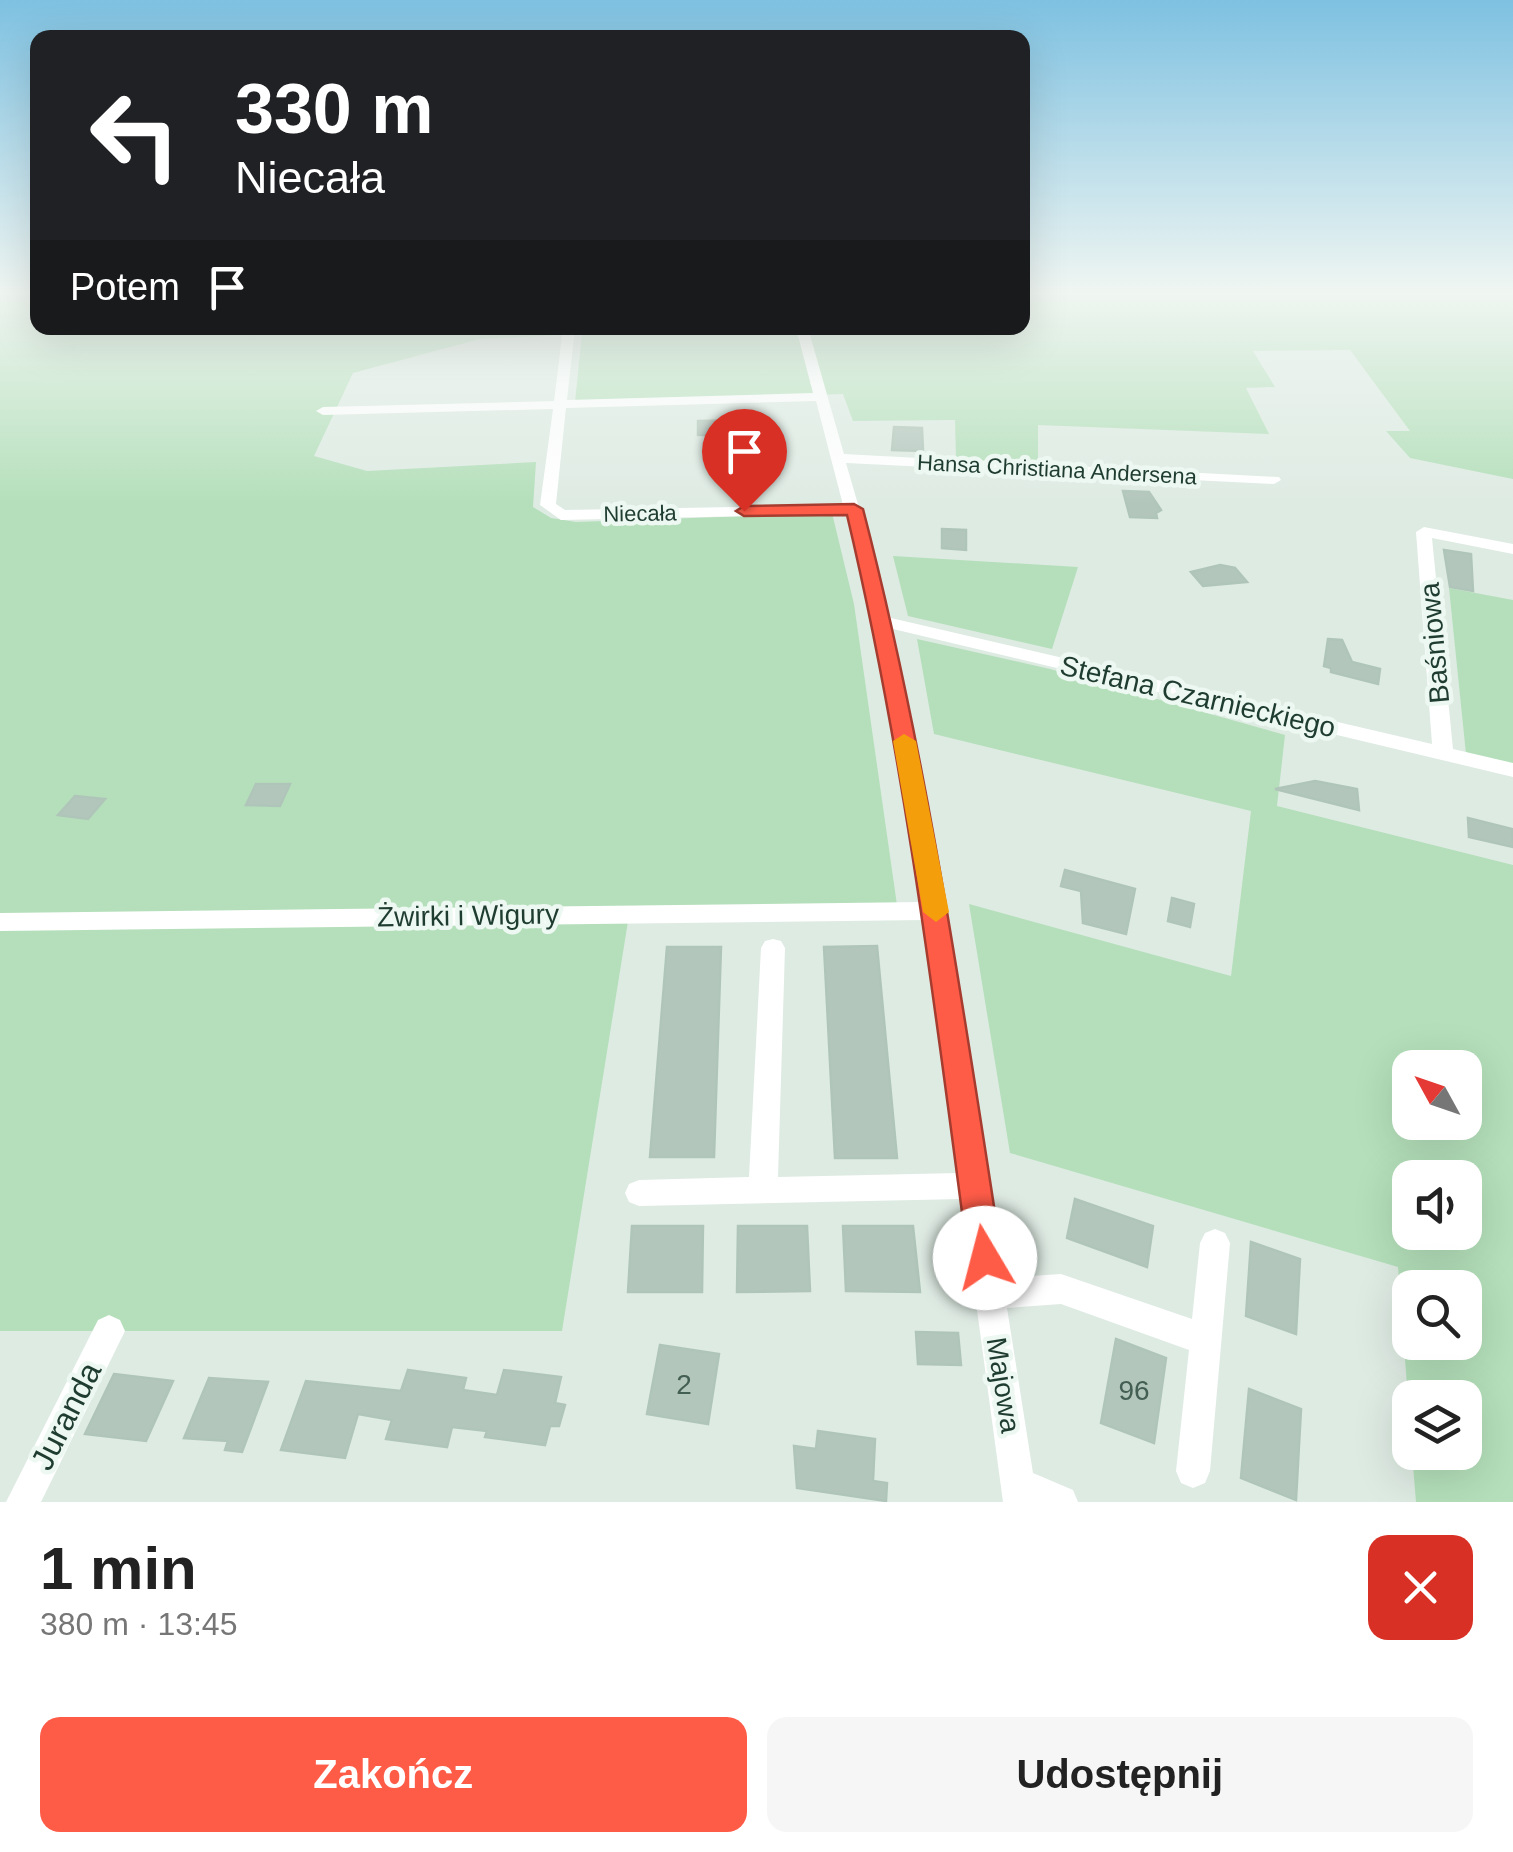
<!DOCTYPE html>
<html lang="pl">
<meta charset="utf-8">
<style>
body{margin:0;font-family:Arial,sans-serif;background:#f6f6f6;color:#222;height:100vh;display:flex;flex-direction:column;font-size:38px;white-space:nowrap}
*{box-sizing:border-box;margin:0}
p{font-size:32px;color:#767676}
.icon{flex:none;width:55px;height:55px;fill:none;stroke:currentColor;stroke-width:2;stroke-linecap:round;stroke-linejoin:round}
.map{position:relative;height:1502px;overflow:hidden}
.drawer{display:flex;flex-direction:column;background:#fff;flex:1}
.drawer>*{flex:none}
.top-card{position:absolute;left:30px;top:30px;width:1000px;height:305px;border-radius:20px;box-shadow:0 10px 40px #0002;background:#202124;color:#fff;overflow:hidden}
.needle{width:65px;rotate:310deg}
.tools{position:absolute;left:1392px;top:1050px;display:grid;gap:20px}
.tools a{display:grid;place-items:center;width:90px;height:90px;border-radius:20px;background:#fff;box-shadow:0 10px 40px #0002;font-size:50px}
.pin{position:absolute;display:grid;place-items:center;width:85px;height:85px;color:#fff;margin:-102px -42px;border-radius:50% 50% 50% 0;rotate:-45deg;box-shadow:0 0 10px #0007}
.pin .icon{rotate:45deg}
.me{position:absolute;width:110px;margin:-55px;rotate:352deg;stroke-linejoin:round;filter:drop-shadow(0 0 8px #0008)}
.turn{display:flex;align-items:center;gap:35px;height:210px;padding:0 40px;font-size:45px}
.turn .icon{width:130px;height:130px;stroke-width:2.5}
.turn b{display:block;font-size:70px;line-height:85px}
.then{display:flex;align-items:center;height:95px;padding:0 40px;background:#0003;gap:20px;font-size:38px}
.round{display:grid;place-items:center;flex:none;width:105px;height:105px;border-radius:20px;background:#f6f6f6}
.summary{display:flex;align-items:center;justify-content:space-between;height:170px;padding:0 40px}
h1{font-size:60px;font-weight:700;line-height:75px}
.cta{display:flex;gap:20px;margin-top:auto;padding:20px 40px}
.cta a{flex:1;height:115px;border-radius:20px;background:#ff5c48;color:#fff;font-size:40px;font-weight:700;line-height:115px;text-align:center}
.cta a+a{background:#f6f6f6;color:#222}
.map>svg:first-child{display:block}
.green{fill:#b4dfba;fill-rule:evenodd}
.building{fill:#b3c6bc;stroke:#b0c5b9;stroke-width:2.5}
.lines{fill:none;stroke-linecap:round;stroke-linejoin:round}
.minor{fill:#fff;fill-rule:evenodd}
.route{fill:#ff5c48;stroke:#a63c2f;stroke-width:2.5}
.slow{fill:#f59e0b}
.labels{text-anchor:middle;stroke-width:9;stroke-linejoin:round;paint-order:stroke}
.far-street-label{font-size:22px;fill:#1e3c30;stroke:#eef8f2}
.street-label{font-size:28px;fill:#1e3c30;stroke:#eef8f2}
.near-number-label{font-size:28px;fill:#435e53}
.near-street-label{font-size:32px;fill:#1e3c30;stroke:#eef8f2}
</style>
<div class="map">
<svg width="1513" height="1502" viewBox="0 0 1513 1502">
<rect width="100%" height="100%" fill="#deebe3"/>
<!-- green -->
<g class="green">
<polygon points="0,294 37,294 38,328 1022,328 1023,294 1513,294 1513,479 1410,458 1386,431 1410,431 1350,350 1253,351 1275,387 1246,388 1269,434 1038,425 1038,463 956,459 955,420 853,421 843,394 575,402 582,334 480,339 353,373 314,456 367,471 536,462 533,507 551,518 576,522 832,513 854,604 897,905 630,909 562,1331 0,1331"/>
<polygon points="893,556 1078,567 1052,649 908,616"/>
<polygon points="1449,588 1513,600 1513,764 1466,754"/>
<path d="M917,639L1050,669L1285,735L1277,806L1513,865V1502H1416L1412,1453L1465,1452V1398H1410V1425L1398,1267L1010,1153L969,904L1231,976L1251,811L934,734ZM1410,1068H1465V1122H1410ZM1410,1178H1465V1232H1410ZM1410,1288H1465V1342H1410Z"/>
</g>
<!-- building -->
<g class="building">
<polygon points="743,420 744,435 698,435 698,421"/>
<polygon points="894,427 922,428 923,451 892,450"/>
<polygon points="1123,491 1149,492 1161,510 1156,513 1157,518 1130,517"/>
<polygon points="942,529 966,530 966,550 942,548"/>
<polygon points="1444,550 1471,554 1473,591 1450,587"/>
<polygon points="1220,565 1235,568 1247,582 1203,586 1191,572"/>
<polygon points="1328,639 1342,640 1352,662 1380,669 1378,684 1331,672 1331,668 1324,666"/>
<polygon points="1315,781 1357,789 1359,810 1275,789"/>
<polygon points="256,784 290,784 280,806 246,805"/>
<polygon points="75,796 105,799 88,819 58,815"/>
<polygon points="1468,818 1512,829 1513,847 1469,837"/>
<polygon points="1065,870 1135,889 1126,934 1083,923 1081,891 1061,886"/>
<polygon points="1172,898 1194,904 1190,927 1168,921"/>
<polygon points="877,946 897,1158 835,1158 824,947"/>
<polygon points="667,947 721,947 714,1157 650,1157"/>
<polygon points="1075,1199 1153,1226 1147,1267 1067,1238"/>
<polygon points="632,1226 703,1226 702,1292 628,1292"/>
<polygon points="738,1226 807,1226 810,1291 737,1292"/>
<polygon points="843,1226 913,1226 920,1292 846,1291"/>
<polygon points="1251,1242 1300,1259 1296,1334 1246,1316"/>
<polygon points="916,1332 958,1333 961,1365 918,1364"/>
<polygon points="1116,1339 1166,1358 1154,1443 1101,1423"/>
<polygon points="660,1345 719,1354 708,1424 647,1414"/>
<polygon points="408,1370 466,1378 463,1390 497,1395 504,1370 561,1377 555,1403 565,1405 559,1426 550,1426 545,1445 485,1437 487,1431 452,1427 447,1447 386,1439 392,1420 358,1414 345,1458 281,1450 306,1381 401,1391"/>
<polygon points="114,1374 173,1381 146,1441 85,1434"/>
<polygon points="209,1378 268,1382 242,1452 225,1450 228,1441 184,1438"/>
<polygon points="1249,1389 1301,1409 1296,1500 1241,1478"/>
<polygon points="818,1431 875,1439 873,1481 887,1483 886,1501 797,1488 794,1446 816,1449"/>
</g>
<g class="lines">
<!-- minor -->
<g class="minor">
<path d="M563,328H575L567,400L813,393L796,328H808L844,454L1279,477L1281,480L1274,484L846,463L891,618L1432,744L1416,532L1424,527L1513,544V554L1432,538L1453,749L1513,763V777L893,629L947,911L1003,1278L1061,1274L1192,1319L1200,1243L1205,1233L1215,1229L1225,1233L1230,1243L1210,1471L1205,1483L1193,1488L1181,1483L1176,1471L1189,1350L1061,1304L1007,1308L1033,1473L1073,1490L1078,1502H1003L962,1199L639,1206L629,1202L625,1193L629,1184L639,1180L749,1177L761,948L765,941L773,939L781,941L785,948L778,1177L959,1173L925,920L0,931V913L922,902L874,621L846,514L561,520L540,505L553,409L323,415L316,411L323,407L554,401ZM816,401L843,505L565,510L556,504L566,408Z"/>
<polygon points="109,1315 120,1320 125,1331 41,1502 6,1502 98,1320"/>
</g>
</g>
<!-- sky -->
<linearGradient id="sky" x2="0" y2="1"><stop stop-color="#7ec1e1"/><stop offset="0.58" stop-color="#f0f6f2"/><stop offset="1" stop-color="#f0f6f2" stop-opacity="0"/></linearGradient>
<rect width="1513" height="505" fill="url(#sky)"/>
<!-- route -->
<path class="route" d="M854,504L863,509C927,755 963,1007 1002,1258L997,1269L985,1274L973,1269L968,1258C935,1009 905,759 847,515L744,516L736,511L744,506Z"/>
<!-- slow -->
<polygon class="slow" points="904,734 916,741 949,912 936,922 923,912 893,741"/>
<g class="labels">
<!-- far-street labels -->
<g class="far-street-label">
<text transform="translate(1057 469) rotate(3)" y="8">Hansa Christiana Andersena</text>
<text transform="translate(640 513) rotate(-1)" y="8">Niecała</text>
</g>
<!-- street labels -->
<g class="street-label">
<text transform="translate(1434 643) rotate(-95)" y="10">Baśniowa</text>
<text transform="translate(1198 696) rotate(13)" y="10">Stefana Czarnieckiego</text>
<text transform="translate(468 915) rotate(-1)" y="10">Żwirki i Wigury</text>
<text transform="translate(1004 1385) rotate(81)" y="10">Majowa</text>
</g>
<!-- near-number labels -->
<g class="near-number-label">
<text x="684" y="1394">2</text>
<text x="1134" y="1400">96</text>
</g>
<!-- near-street labels -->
<g class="near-street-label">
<text transform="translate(66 1416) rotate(-63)" y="11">Juranda</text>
</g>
</g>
</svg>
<div class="tools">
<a><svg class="needle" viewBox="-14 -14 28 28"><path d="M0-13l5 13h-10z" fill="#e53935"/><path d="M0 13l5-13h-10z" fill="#767676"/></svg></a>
<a><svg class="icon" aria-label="sound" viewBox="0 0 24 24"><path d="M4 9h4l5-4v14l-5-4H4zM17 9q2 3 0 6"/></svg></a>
<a><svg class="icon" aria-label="search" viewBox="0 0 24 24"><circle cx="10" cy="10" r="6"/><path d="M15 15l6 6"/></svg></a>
<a><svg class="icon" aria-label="layers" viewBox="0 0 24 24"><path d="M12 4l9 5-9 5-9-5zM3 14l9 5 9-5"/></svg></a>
</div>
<div class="pin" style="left:744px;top:511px;background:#d93025"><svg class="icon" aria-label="arrive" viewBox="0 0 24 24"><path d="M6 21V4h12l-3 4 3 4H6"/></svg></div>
<svg class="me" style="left:985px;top:1258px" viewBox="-20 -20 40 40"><circle r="19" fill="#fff"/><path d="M0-13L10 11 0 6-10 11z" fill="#ff5c48"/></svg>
<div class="top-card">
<div class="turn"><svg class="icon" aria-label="left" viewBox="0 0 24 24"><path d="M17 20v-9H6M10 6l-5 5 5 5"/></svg><div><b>330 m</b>Niecała</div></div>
<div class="then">Potem<svg class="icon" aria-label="arrive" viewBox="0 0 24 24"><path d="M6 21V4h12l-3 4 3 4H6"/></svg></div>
</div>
</div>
<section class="drawer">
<div class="summary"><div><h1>1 min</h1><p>380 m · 13:45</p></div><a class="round" style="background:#d93025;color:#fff"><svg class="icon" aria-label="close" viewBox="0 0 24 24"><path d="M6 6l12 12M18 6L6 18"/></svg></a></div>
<div class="cta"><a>Zakończ</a><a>Udostępnij</a></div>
</section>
